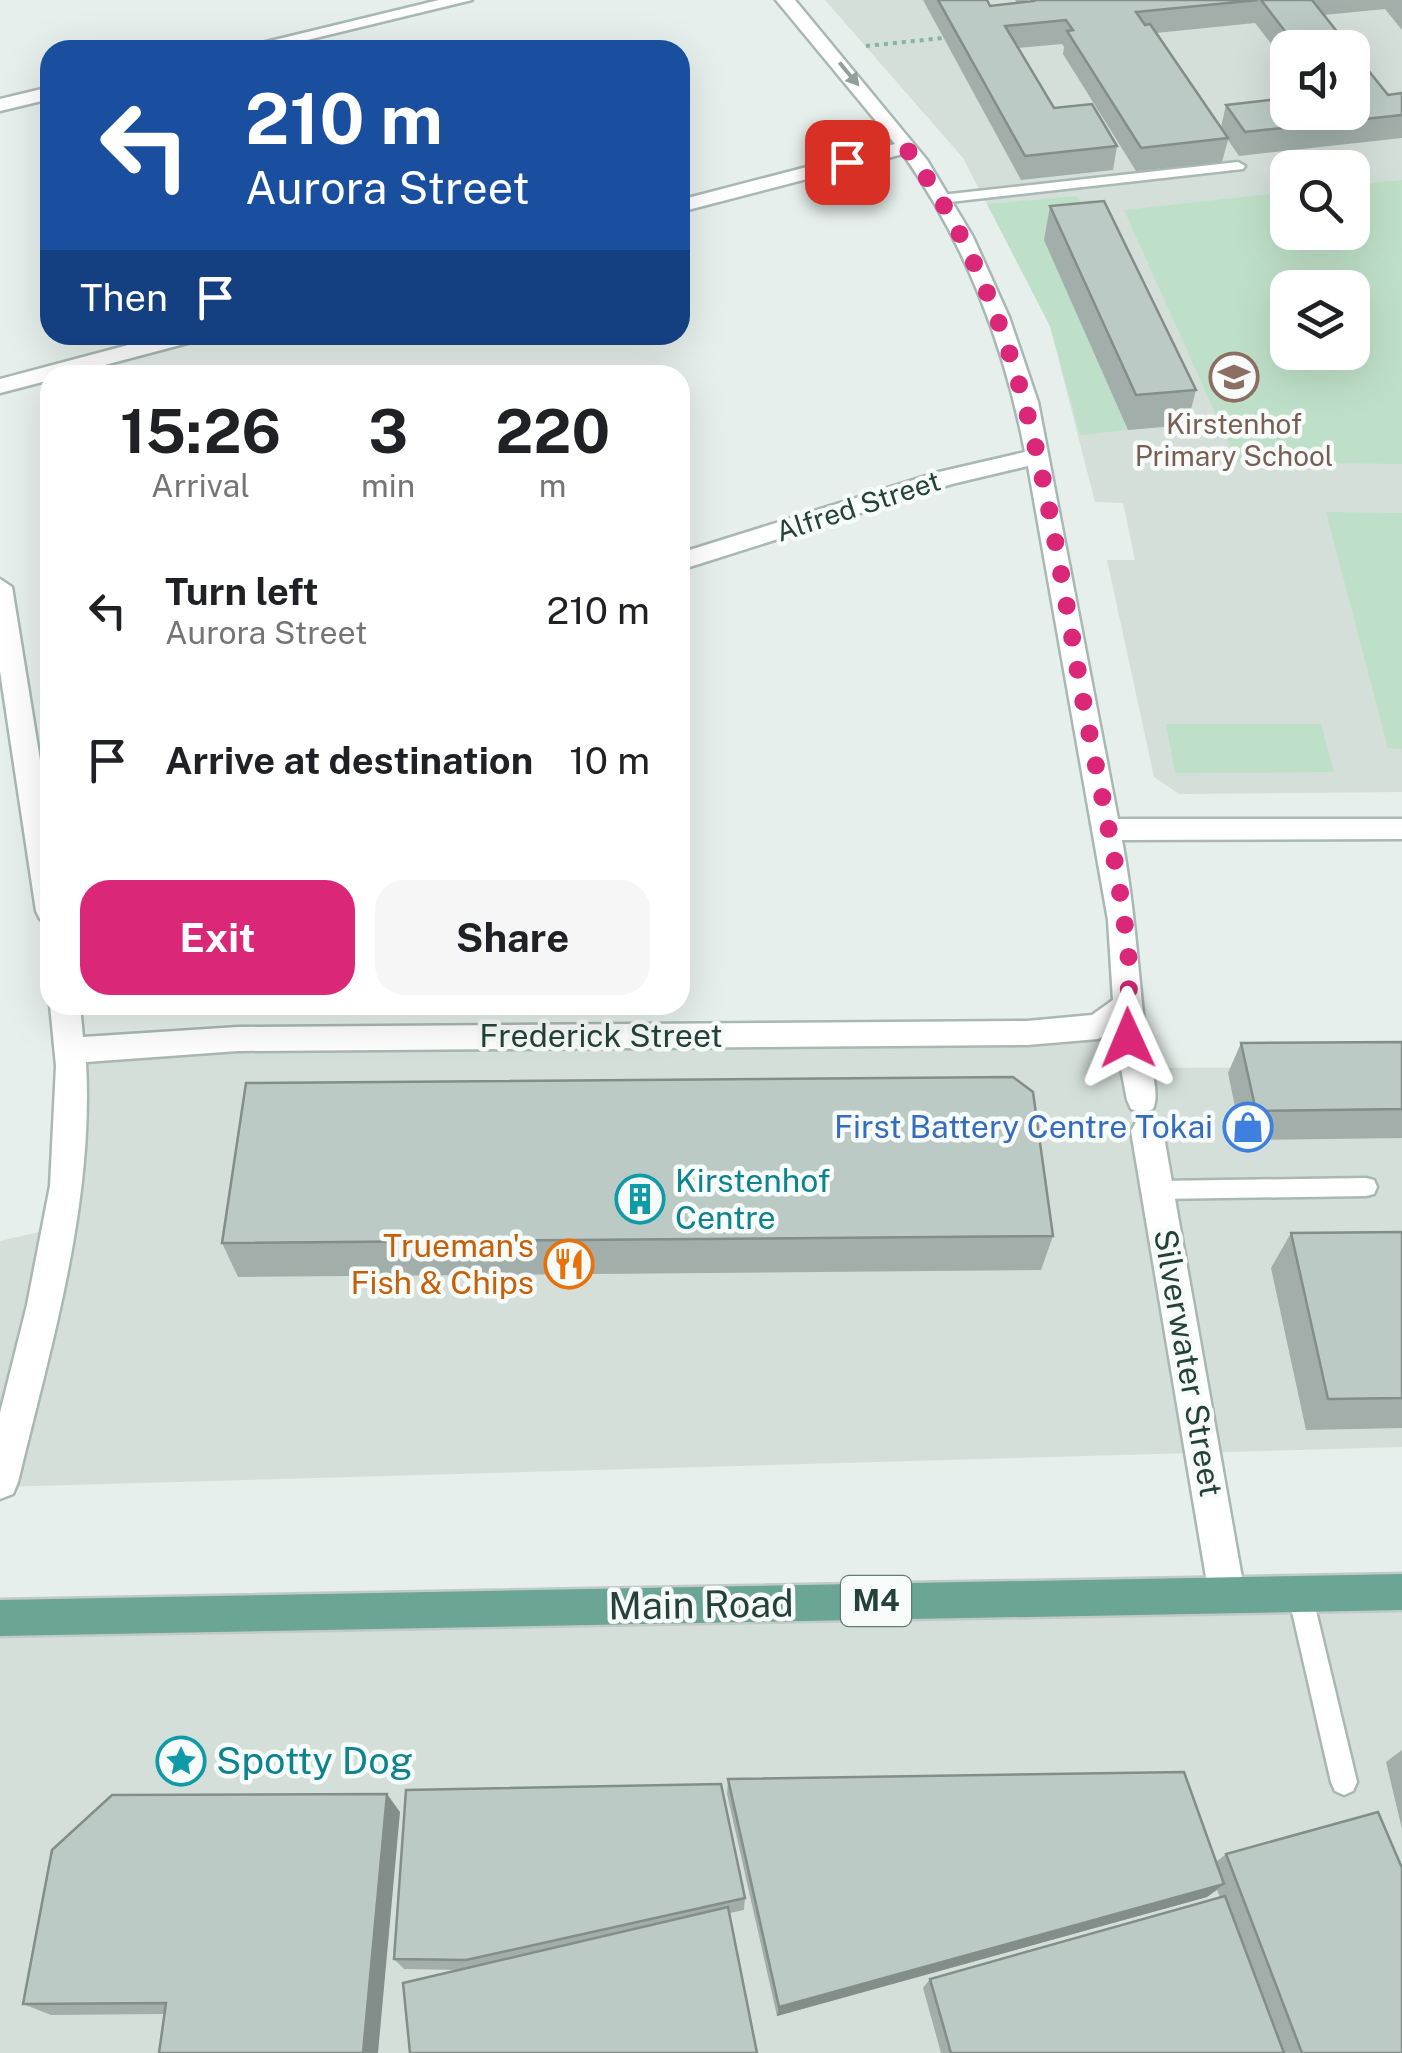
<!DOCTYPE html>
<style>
body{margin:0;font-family:"Public Sans",sans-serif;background:#f6f6f6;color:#202124;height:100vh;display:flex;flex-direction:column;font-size:38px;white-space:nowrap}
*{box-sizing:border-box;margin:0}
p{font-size:32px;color:#757577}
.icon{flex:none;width:55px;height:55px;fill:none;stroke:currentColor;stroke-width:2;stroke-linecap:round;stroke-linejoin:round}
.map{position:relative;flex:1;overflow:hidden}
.side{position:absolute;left:40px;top:365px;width:650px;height:650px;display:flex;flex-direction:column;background:#fff;border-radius:30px;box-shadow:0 10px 40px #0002}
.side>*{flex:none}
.hud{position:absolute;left:40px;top:40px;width:650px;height:305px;border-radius:30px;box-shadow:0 10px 40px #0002;background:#1a4fa0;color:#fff;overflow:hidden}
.tools{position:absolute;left:1270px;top:30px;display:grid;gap:20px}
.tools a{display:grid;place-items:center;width:100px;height:100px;border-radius:20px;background:#fff;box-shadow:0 10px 40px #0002;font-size:50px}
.pin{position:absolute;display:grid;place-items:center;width:85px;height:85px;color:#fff;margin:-42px;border-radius:20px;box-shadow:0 5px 15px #0006}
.me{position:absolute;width:110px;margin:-55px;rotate:359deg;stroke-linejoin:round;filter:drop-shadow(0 0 8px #0008)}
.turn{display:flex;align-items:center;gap:35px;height:210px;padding:0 40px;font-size:45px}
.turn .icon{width:130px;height:130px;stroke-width:2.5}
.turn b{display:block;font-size:70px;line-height:85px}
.then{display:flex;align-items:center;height:95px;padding:0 40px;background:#0003;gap:20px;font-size:38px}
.eta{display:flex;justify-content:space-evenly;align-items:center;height:170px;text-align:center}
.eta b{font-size:60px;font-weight:700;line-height:70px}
.primary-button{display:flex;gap:20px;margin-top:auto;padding:20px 40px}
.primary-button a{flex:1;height:115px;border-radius:30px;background:#db2777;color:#fff;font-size:40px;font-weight:700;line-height:115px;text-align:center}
.primary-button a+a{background:#f6f6f6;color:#202124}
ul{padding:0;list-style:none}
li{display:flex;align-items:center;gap:30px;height:150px;padding:0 40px}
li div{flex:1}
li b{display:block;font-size:38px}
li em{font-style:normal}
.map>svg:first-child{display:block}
.built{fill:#d4dfda;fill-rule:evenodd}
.green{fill:#bfe0c8;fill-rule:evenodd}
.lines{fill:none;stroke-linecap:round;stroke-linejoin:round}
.service-casing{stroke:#a8b8b2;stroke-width:5}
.minor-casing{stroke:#a8b8b2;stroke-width:5}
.primary-casing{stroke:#c2cac8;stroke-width:5}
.path{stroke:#86b3a5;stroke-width:4;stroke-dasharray:4 5;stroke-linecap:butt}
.service{fill:#fff;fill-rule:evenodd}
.minor{fill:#fff;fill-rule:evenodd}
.primary{fill:#6aa596;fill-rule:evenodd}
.wall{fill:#a1aea9}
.shaded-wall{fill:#838d89}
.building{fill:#bbcac4;stroke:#838d89;stroke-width:2.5}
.oneway{fill:#92a09c}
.route{stroke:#db2777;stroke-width:18;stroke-dasharray:0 32.4}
.labels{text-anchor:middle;stroke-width:9;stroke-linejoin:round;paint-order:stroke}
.far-education-label{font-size:28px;fill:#785e54;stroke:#f7fbf9}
.far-street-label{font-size:28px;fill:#24423a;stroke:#f7fbf9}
.shield{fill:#f7fbf9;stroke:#637a73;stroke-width:2.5}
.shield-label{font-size:30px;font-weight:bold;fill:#24423a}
.street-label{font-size:32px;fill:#24423a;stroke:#f7fbf9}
.shop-label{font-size:32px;fill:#366cbe;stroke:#f7fbf9;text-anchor:end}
.culture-label{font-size:32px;fill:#0d838f;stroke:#f7fbf9;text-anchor:start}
.food-label{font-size:32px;fill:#c56008;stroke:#f7fbf9;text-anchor:end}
.near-street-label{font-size:38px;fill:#24423a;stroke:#f7fbf9}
.near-culture-label{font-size:38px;fill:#0d838f;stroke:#f7fbf9;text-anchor:start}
</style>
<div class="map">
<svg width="1402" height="2053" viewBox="0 0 1402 2053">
<rect width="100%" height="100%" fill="#e6efeb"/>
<!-- built -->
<g class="built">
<path d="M825,0H1402V792L1179,794L1154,777L1107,560H1135L1123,503L1095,502L1050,326L963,158ZM1288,48H1352V112H1288ZM1288,168H1352V232H1288ZM1288,288H1352V352H1288Z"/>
<polygon points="1125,1008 1132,1068 1402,1067 1402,1447 0,1487 0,1241 61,1227 72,1050 1027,1033"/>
<polygon points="1402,1592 1402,2053 0,2053 0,1618"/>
</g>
<!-- green -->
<g class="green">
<path d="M1402,180V464L1237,462L1124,210L1287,192L1288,232H1352L1353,185ZM1288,288H1352V352H1288Z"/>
<polygon points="1077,196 1080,201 1094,200 1112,236 1045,241 1128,430 1080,435 1050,326 987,204"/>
<polygon points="1326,512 1402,513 1402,749 1388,748"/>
<polygon points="1166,724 1321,724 1334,772 1175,773"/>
</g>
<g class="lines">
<!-- service casing -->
<g class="service-casing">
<g id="service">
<polygon points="1238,162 1245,166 1243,169 941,203 934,199 941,195"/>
<polygon points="1366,1178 1374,1180 1377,1187 1374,1194 1366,1196 1158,1199 1150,1197 1147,1190 1150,1183 1158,1181"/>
<polygon points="1300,1582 1309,1585 1312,1594 1357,1782 1353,1791 1344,1795 1335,1791 1331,1782 1288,1594 1291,1585"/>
</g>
</g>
<!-- minor casing -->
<g class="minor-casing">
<g id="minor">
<polygon points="439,0 472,0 266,50 233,50"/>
<path d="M776,0H795L927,160L973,237L1009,317L1038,402L1118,819H1402V839L1122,840C1135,910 1138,972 1146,1041C1148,1061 1161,1092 1153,1109L1142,1113L1131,1109L1127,1100L1114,1032L1098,1039L1027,1045L238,1051L86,1062C94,1204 51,1345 18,1482L13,1494L0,1499V1413L27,1305L50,1186L56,1066L50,1005H80L83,1037L238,1027L1027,1021L1092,1015L1113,1000L1108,920L1028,466L952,484L680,570V553L939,472L1025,452C1005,347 965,242 903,154L680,212V200L895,144Z"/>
<polygon points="50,87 50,99 0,111 0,99"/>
<polygon points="166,335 202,335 199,340 67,375 50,375 50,380 0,393 0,379"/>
<polygon points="0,579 12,587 50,822 50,922 40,919 36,911 0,671"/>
<polygon points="1147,1118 1158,1122 1163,1131 1245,1595 1240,1608 1227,1613 1214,1608 1209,1595 1131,1131 1136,1122"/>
</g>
</g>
<!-- primary casing -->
<g class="primary-casing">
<polygon id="primary" points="1402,1574 1402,1610 0,1636 0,1600"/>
</g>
<!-- path -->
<polyline class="path" points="866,46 943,38"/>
<!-- service -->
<use href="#service" class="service"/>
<!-- minor -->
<use href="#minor" class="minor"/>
<!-- primary -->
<use href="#primary" class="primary"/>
</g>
<!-- wall -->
<g class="wall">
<polygon points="923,0 987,0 990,6 1017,3 1015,0 1402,0 1402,30 1385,9 1324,15 1350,48 1288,48 1288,65 1255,23 1156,33 1221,127 1226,105 1402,93 1402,138 1239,156 1228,140 1222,162 1136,171 1063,54 1064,47 1062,44 1018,48 1054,108 1117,146 1113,170 1021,180"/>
<polygon points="1050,206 1196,390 1187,425 1128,430 1044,240"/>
<polygon points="1402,1042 1402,1138 1242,1140 1228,1073 1241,1043"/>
<polygon points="1402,1232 1402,1428 1306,1430 1271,1268 1291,1233"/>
<polygon points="1053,1236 1041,1270 238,1277 222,1243"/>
<polygon points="1402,1750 1402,1829 1386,1762"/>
<polygon points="728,1779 1216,1862 1226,1854 1402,2053 941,2053 923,1988 930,1979 1220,1897 1217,1890 1207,1897 777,2016 727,1794"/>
<polygon points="400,1812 164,2014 51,2015 23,2004"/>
<polygon points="745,1898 744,1910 461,1970 404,1969 394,1959"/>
</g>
<!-- shaded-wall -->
<g class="shaded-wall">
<polygon points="387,1794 400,1812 378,2053 363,2053"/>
<polygon points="1224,1884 1207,1897 777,2016 779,2007"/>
</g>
<!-- building -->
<g class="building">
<polygon points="938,0 987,0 990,6 1033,1 1032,0 1258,0 1136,12 1145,25 1150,24 1228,138 1141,148 1067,31 1073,30 1066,20 1005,26 1054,108 1092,104 1117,146 1025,156"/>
<polygon points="1261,0 1312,0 1350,48 1298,48"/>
<polygon points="1352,50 1388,95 1402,93 1402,115 1245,132 1226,105 1288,98 1288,112 1352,112"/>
<polygon points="1104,201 1196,390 1136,395 1050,206"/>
<polygon points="1402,1042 1402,1109 1256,1111 1241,1043"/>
<polygon points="1013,1077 1033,1092 1053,1236 222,1243 246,1083"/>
<polygon points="1402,1232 1402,1398 1328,1399 1291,1233"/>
<polygon points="1184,1772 1224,1884 779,2007 728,1779"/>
<polygon points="721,1784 745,1898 466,1960 394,1959 406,1790"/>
<polygon points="387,1794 363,2053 159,2053 166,2003 23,2004 52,1850 112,1795"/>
<polygon points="1378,1812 1402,1868 1402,2053 1302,2053 1226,1854"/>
<polygon points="1225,1896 1284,2053 951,2053 930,1979"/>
<polygon points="728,1907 757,2053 410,2053 403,1983"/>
</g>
<!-- one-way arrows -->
<defs><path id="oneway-solid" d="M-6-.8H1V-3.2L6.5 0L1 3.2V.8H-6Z" transform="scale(2.5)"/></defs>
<use class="oneway" href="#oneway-solid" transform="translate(849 74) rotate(50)"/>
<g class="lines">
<!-- route -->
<path class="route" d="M847,162L906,148C1027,312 1048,504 1083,700C1099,786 1121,875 1129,962C1131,987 1125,1012 1128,1038"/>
</g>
<!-- icons -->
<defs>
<g id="school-ring" transform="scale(2.5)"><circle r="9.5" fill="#f7fbf9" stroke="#8d6e63" stroke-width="1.5"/><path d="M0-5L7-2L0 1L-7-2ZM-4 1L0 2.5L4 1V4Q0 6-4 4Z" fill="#8d6e63"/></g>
<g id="shop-ring" transform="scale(2.5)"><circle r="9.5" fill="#f7fbf9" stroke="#3f7fe0" stroke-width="1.5"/><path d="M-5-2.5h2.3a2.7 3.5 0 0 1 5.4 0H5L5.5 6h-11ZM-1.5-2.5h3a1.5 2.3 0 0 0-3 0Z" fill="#3f7fe0"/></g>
<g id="building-ring" transform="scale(2.5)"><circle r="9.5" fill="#f7fbf9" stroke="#0f9aa8" stroke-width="1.5"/><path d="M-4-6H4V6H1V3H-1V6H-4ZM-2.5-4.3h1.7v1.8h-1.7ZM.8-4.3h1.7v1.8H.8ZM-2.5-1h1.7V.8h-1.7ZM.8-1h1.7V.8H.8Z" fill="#0f9aa8"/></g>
<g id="restaurant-ring" transform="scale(2.5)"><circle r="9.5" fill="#f7fbf9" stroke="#e8710a" stroke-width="1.5"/><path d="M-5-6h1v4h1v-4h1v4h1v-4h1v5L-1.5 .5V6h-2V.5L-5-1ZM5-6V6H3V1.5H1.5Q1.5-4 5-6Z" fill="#e8710a"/></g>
<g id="sight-ring" transform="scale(2.5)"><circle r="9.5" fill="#f7fbf9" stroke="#0f9aa8" stroke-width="1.5"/><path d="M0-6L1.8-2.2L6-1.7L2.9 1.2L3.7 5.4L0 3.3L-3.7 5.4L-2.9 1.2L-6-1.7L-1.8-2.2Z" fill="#0f9aa8"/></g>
</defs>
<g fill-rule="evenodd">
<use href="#school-ring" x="1234" y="377"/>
<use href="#shop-ring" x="1248" y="1127"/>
<use href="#building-ring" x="640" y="1199"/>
<use href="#restaurant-ring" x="569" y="1264"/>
<use href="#sight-ring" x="181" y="1761"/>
</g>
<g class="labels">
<!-- far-education labels -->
<g class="far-education-label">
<text x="1234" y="434">Kirstenhof<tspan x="1234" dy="32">Primary School</tspan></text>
</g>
<!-- far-street labels -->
<g class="far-street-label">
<text transform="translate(858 506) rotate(-18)" y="10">Alfred Street</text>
</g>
<!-- shield labels -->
<rect class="shield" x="841" y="1576" width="70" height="50" rx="8"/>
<g class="shield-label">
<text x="876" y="1611">M4</text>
</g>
<!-- street labels -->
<g class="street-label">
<text x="601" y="1047">Frederick Street</text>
<text transform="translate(1188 1363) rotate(80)" y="11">Silverwater Street</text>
</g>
<!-- shop labels -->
<g class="shop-label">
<text x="1213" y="1138">First Battery Centre Tokai</text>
</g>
<!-- culture labels -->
<g class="culture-label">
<text x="675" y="1192">Kirstenhof<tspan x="675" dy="37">Centre</tspan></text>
</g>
<!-- food labels -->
<g class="food-label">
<text x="534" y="1257">Trueman's<tspan x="534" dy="37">Fish &amp; Chips</tspan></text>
</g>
<!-- near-street labels -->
<g class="near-street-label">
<text transform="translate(701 1605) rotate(-1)" y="13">Main Road</text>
</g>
<!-- near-culture labels -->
<g class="near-culture-label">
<text x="216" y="1774">Spotty Dog</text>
</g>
</g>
</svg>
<div class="tools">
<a><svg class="icon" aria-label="sound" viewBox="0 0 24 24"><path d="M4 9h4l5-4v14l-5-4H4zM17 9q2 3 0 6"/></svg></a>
<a><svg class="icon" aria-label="search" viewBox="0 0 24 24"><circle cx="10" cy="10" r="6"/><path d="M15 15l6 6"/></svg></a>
<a><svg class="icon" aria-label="layers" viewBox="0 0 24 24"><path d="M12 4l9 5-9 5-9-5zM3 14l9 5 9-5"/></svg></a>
</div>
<div class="pin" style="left:847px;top:162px;background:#d93025"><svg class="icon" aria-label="arrive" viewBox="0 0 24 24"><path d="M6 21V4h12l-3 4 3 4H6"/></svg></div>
<svg class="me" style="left:1128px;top:1038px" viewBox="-20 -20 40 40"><path d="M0-17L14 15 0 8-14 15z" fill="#db2777" stroke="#fff" stroke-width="4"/></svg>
<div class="hud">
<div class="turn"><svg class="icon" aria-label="left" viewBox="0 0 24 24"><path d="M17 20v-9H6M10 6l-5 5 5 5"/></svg><div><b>210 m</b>Aurora Street</div></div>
<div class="then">Then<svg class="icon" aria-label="arrive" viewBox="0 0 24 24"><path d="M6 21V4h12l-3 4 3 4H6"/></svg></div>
</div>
<section class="side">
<div class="eta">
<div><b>15:26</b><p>Arrival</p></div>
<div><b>3</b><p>min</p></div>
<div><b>220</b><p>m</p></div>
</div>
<ul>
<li><svg class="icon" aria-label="left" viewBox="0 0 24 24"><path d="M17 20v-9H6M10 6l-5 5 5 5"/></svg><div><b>Turn left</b><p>Aurora Street</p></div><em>210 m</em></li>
<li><svg class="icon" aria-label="arrive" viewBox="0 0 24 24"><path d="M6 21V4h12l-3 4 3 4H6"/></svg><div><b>Arrive at destination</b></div><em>10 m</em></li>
</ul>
<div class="primary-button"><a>Exit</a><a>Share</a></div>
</section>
</div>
